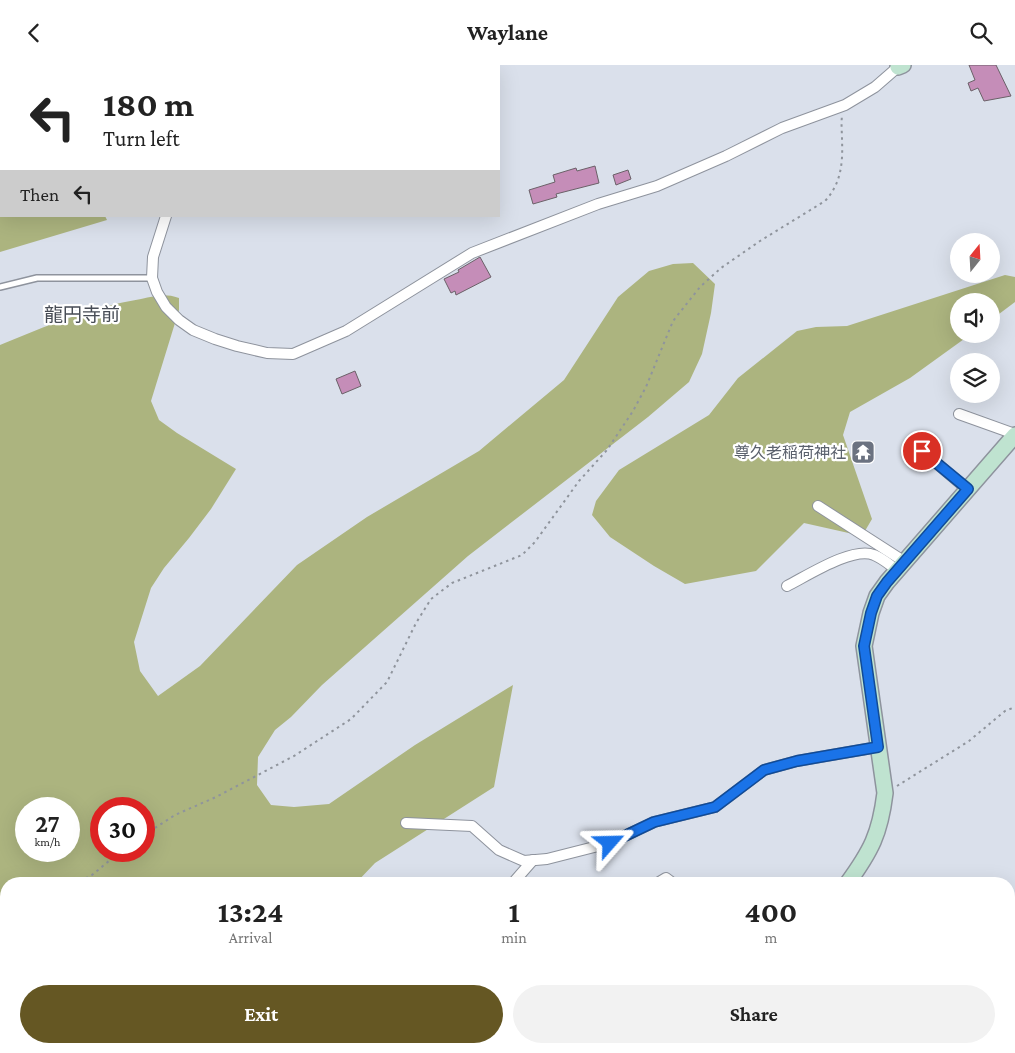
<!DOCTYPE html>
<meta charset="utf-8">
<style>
body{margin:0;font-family:"Crimson Pro","Noto Sans JP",serif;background:#f2f2f2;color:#222;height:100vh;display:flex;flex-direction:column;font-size:19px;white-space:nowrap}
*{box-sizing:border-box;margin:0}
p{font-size:16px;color:#767676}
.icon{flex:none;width:28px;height:28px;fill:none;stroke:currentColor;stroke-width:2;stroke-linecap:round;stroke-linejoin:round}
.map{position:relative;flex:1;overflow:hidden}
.panel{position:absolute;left:0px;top:812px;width:1015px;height:176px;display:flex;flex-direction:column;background:#fff;border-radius:20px 20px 0 0;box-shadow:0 5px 20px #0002}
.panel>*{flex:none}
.top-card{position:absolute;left:0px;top:0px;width:500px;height:152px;box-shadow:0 5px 20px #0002;background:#fff;color:#222;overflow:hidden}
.needle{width:32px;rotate:18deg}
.tools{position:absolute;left:950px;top:168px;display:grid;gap:10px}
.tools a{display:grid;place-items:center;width:50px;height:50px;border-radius:50%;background:#fff;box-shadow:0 5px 20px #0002;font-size:25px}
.speed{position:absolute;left:15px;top:732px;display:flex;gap:10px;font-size:25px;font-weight:700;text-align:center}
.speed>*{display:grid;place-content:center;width:65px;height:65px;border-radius:50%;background:#fff;box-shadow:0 5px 20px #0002;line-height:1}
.speed small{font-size:12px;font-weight:400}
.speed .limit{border:8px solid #d22;background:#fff;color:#111}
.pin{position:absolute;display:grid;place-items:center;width:42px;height:42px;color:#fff;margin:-21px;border:2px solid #fff;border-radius:50%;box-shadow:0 1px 5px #0007}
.me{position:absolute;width:55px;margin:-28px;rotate:65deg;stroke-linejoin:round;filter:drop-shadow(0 0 4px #0008)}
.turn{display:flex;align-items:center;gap:18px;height:105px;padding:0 20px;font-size:22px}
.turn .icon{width:65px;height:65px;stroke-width:2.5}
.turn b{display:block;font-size:35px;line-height:42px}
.then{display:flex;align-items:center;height:48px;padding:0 20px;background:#0003;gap:10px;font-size:19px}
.eta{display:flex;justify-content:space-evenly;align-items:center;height:85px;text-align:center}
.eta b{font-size:30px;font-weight:700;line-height:35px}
.action{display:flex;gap:10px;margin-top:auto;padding:10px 20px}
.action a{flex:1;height:58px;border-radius:30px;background:#655723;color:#fff;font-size:20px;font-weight:700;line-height:58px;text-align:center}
.action a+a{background:#f2f2f2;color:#222}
header{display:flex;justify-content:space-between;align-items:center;height:65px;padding:0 20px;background:#fff;font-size:22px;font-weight:700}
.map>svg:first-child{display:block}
.green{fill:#acb47f;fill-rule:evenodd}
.building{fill:#c58db8;stroke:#6b6168}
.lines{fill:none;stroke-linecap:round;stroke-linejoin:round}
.lane-casing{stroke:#8e939d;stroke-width:8}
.street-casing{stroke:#8e939d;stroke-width:12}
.secondary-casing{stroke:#8e939d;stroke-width:18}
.path{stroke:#8f949c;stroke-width:2;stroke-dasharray:2.5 4;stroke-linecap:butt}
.lane{stroke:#fff;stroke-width:5}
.street{stroke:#fff;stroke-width:10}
.secondary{stroke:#bfe3d0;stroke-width:15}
.route-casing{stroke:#114b97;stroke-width:12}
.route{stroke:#1a73e8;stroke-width:9}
.labels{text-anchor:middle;stroke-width:4.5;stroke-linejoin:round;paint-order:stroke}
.worship-label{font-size:16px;fill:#5b616d;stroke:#fff;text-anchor:end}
.quarter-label{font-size:19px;fill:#484d56;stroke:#fff}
</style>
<header><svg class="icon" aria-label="back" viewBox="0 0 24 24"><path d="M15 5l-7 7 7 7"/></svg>Waylane<svg class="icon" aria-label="search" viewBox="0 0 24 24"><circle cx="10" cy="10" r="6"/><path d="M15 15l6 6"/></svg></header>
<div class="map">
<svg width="1015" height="988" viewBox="0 0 1015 988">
<rect width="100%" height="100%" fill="#dae0eb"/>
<!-- green -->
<g class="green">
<polygon points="0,45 1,151 105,151 107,155 0,187"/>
<path d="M693,198L715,219L711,248L702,289L689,317L648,352L468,491L322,620L291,652L275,665L258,692L257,720L271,740L294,742L329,739L415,680L513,620L494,722L375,798L355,819H6V982L335,983L330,988H0V280C46,261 91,242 141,234C156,231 164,228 179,233V245L151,336L159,355L177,368L236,404L211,444L189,473L164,503L151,523L134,577L140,606L158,631L200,601L297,500L367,452L479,386L564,315L618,232L649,206L673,199ZM26,744H69V786H26ZM101,744H144V786H101Z"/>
<polygon points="1005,210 1015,212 1015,237 991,255 991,236 959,236 959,269 971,269 910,313 850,347 843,370 872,454 862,471 804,458 756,506 685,519 654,501 610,472 592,450 596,436 619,405 709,350 738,313 797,266 816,262 847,261"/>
<polygon points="511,983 511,982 638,983 632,988 504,988"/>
</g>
<!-- building -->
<g class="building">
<polygon points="969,0 996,0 1011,31 984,36 978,23 971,26 968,18 975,15"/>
<polygon points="595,101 599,118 556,129 557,132 533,139 529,125 555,117 553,110 576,103 577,106"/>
<polygon points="628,105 631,114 616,120 613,110"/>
<polygon points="480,192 491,212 456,230 455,226 451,228 444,214 459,207 458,205"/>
<polygon points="355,306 361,321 342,329 336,314"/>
</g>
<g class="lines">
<!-- lane casing -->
<g class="lane-casing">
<polyline id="lane" points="0,222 37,213 152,213"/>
</g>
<!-- street casing -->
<g class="street-casing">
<g id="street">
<polyline points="131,0 135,1"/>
<polyline points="86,1 91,0"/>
<polyline points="273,1 275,0"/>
<polyline points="0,28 1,28"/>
<polyline points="166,151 153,192 152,213 157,227 166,242 179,255 193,265 215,274 237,281 267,288 293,289 346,266 472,188 598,139 657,121 726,91 782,63 845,40 875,22 898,2"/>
<polyline points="959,349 1015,369"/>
<polyline points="922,386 968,425"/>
<polyline points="818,441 905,497"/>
<path d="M787,521C807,511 853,481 874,490C882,493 890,500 897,505"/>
<polyline points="406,758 472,761 499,785 524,796 547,794 610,778 654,757 715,742 764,705 797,696 878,682"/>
<polyline points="512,819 533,795"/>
<polyline points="656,819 666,813 674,819"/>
<polyline points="922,982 927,988"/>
</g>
</g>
<!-- secondary casing -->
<g class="secondary-casing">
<g id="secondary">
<polyline points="898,2 903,0"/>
<path d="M847,819C871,786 880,769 885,728L864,581L871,548L877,531L887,517L1015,370"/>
<polyline points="777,982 777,988"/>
</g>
</g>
<!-- path -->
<g class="path">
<polyline points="897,721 969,676 1005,646 1015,642"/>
<path d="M144,770L175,750L216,732L294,691L351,654L387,617L416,558L431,534L452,518L522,490L535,477L579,416L607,385L633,346L646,322L673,256L700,222L721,203L760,176L825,136C841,119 843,98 842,75C842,67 841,59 842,51"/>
<polyline points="74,819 92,810 121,786"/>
</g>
<!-- lane -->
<use href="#lane" class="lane"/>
<!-- street -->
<use href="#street" class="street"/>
<!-- secondary -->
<use href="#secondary" class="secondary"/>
</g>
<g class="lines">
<!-- route casing -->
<g class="route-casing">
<polyline id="route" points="610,778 654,757 715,742 764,705 797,696 878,682 864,581 871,548 877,531 887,517 968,424 922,386"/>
</g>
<!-- route -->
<use href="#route" class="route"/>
</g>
<!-- icons -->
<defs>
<g id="temple-square" transform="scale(1.25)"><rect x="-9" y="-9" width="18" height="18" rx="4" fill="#6b7280" stroke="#fff"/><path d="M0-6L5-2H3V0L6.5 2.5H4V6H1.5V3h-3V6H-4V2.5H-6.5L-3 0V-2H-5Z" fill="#fff"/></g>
</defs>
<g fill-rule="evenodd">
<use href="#temple-square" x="863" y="387"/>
</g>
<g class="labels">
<!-- worship labels -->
<g class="worship-label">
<text x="846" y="393">尊久老稲荷神社</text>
</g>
<!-- quarter labels -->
<g class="quarter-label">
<text x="82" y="256">龍円寺前</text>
</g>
</g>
</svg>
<div class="tools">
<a><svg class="needle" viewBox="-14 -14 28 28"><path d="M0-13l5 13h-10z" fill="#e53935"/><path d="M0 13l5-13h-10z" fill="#767676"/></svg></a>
<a><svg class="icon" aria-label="sound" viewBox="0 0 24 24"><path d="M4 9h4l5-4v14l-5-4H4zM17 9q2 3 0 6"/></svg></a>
<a><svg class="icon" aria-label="layers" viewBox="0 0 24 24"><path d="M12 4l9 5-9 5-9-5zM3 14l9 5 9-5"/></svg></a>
</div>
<div class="speed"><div>27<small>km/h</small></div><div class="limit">30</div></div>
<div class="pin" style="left:922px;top:386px;background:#d93025"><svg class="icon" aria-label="arrive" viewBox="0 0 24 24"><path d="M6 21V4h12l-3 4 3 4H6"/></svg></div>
<svg class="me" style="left:610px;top:778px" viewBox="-20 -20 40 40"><path d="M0-17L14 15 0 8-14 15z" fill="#1a73e8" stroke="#fff" stroke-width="4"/></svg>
<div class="top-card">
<div class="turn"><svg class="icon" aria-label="left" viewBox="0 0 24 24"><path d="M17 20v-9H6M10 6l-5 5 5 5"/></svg><div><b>180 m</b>Turn left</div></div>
<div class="then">Then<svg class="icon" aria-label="left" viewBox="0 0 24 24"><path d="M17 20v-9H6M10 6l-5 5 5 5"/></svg></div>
</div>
<section class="panel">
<div class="eta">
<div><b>13:24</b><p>Arrival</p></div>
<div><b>1</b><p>min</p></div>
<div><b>400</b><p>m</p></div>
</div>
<div class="action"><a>Exit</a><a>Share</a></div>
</section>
</div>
